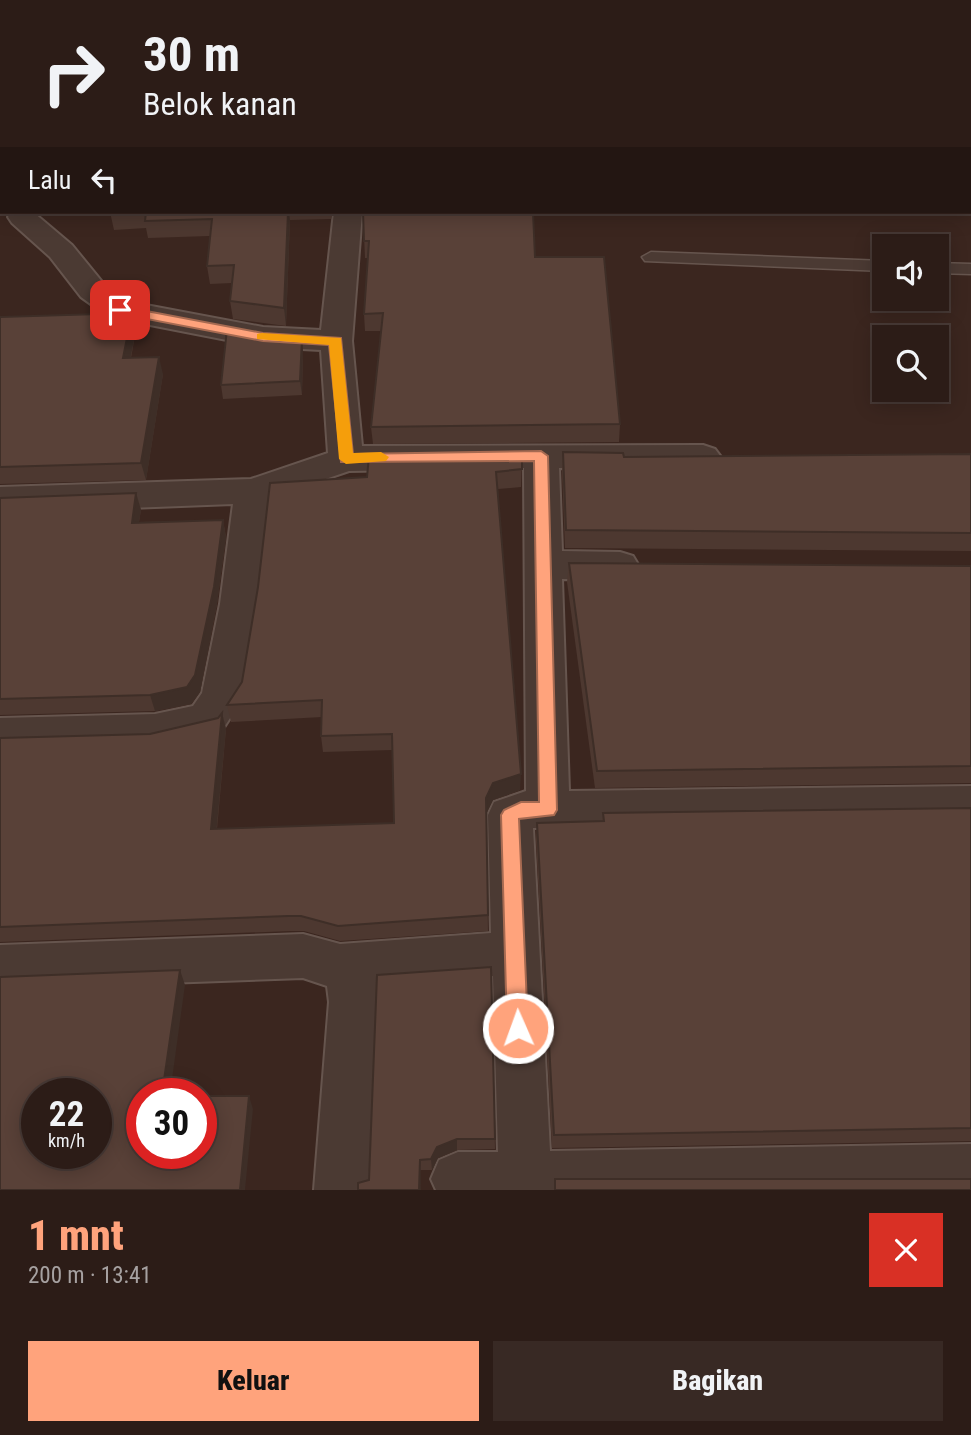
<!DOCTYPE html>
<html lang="id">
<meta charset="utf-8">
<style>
body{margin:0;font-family:"Roboto Condensed",sans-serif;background:#382924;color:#f1f3f6;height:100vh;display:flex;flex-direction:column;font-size:26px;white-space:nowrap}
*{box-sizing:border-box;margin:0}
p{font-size:23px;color:#a6a1a1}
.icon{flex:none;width:38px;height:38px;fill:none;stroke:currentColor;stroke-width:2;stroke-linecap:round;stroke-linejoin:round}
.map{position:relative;height:1190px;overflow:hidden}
.drawer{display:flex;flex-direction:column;background:#2c1c17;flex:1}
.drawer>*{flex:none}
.hud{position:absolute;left:0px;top:0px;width:971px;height:214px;box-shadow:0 4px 18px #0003,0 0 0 2px #483a36;background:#2c1c17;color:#f1f3f6;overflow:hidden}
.tools{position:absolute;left:872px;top:234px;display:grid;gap:14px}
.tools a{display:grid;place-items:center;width:77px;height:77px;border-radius:0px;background:#2c1c17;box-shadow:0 4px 18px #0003,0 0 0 2px #483a36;font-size:35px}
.speed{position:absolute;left:21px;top:1078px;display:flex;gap:14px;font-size:35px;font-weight:700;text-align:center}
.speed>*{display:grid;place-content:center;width:91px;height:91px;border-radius:50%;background:#2c1c17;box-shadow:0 4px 18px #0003,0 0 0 2px #483a36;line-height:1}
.speed small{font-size:18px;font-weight:400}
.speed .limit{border:10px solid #d22;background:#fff;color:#111}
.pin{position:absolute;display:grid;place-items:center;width:60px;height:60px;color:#fff;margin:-30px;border-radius:14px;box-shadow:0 4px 10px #0006}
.me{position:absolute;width:77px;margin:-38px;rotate:358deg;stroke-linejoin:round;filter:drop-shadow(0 0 5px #0008)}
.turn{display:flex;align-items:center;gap:24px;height:147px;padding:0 28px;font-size:32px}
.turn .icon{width:91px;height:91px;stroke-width:2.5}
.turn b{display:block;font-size:49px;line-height:60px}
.then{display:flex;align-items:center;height:66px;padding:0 28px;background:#0003;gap:14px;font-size:26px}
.round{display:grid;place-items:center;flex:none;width:74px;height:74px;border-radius:0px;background:#382924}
.head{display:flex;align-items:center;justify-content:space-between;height:119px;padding:0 28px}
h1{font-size:42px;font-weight:800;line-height:52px;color:#ffa37c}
.action{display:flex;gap:14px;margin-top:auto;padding:14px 28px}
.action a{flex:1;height:80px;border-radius:0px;background:#ffa37c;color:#111;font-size:28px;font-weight:800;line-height:80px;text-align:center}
.action a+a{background:#382924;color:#f1f3f6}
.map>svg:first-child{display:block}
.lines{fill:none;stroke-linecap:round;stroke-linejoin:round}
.service-casing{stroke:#66554e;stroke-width:3}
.minor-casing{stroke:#66554e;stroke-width:4}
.service{fill:#4b3a33;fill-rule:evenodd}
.minor{fill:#4b3a33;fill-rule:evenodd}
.wall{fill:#4d3830}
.shaded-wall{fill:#3e2e27}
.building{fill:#594138;stroke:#3e2e27;stroke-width:2;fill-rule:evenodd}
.route{fill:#ffa37c;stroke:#a66a51;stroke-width:2}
.slow{fill:#f59e0b}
</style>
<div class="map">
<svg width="971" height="1190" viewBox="0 0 971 1190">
<rect width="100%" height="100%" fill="#3b261f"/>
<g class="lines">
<!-- service casing -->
<g class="service-casing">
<g id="service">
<polygon points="14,0 28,0 29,2 15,2"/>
<polygon points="651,252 884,261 884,271 645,261 642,257"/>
<polygon points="936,263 971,264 971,274 936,273"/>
</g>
</g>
<!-- minor casing -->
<g class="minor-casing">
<g id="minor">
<polygon points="140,0 182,0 138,2"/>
<polygon points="0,42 2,42 0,60"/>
<rect x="970" y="167" width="1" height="16"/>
<polygon points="11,212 33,212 72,245 103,283 130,302 263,327 321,330 334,212 362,212 352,341 362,446 703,445 715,449 721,457 715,465 703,469 559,468 562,551 620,552 633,556 639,566 633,576 620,580 562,579 569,791 971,786 971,822 533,828 550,1151 971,1144 971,1190 436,1190 431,1179 439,1160 458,1152 498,1152 493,976 376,985 377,1002 368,1190 314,1190 329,1002 327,986 303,978 0,989 0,945 303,934 340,944 491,933 488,815 494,802 526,791 524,468 349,471 270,498 258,604 243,698 221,732 155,748 0,752 0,718 155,714 193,706 202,693 220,604 233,504 0,513 0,487 251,479 328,453 321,350 263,347 109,317 81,297 50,257 12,223 8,217"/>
</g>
</g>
<!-- service -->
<use href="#service" class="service"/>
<!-- minor -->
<use href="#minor" class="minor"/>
</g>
<!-- wall -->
<g class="wall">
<polygon points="970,84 971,84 971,149 970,145"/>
<rect x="0" y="88" width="2" height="100"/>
<polygon points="110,212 333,212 331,219 290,220 286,326 233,319 230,301 232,283 210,284 207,266 210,236 148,238 146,228 114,230"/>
<polygon points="363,212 535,257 620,424 619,442 373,444 371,427 381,331 365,331 364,314 368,258 365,258"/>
<polygon points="132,313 136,330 131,358 163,374 146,480 0,484 0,318"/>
<polygon points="260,336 303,352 302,395 223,399 221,385"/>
<polygon points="563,452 624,457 971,454 971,551 565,548 562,471"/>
<polygon points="522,454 521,487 498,489 520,790 493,800 486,813 488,931 340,941 304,931 291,931 0,942 0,738 150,734 218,718 222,713 226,729 217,829 394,823 392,750 323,752 321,736 322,717 231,722 227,705 367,477"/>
<polygon points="136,493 141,510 139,522 223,520 226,537 217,604 200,692 191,704 155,711 0,715 0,498"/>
<polygon points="569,563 971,566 971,783 595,788 567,582"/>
<polygon points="971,808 971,1141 552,1148 536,840 537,823 602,821 603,813"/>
<polygon points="491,967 495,1149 457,1150 438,1158 432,1170 421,1170 369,1180"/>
</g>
<!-- shaded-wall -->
<g class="shaded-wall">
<polygon points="0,0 2,0 2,23 0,26"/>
<polygon points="288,212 289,212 290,220 286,326 284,308"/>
<polygon points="132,313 136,330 127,375 123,358"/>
<polygon points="302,338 303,352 302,395 300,381"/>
<polygon points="159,357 163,374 146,480 141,463"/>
<polygon points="136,493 141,510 136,540 132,523"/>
<polygon points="223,520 226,537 217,604 200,692 191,704 155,711 150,695"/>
<polygon points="222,713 226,729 215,845 211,829"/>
<polygon points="521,774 520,790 493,800 486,814 486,798 493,783"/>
<polygon points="180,970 185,985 170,1094 162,1094"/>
<polygon points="249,1096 253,1109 245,1190 240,1190"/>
<polygon points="457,1139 457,1150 438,1158 432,1170 431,1159 437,1147"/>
<polygon points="420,1160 421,1190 419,1190"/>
</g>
<!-- building -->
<g class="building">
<polygon points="345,0 530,0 530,2 344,2"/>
<polygon points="970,84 971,84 971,124 970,120"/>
<rect x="0" y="88" width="2" height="83"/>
<polygon points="146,212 288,212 284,308 230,301 234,265 207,266 212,219 145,221"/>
<polygon points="363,212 533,212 535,257 604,257 620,424 371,427 383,313 364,314 369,241 364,241"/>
<polygon points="132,313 123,358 159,357 141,463 0,467 0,317"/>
<polygon points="227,329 260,336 302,338 300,381 221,385"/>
<polygon points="563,452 623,453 624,457 971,454 971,533 566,530"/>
<polygon points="522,454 522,469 496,472 521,774 493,783 486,798 488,915 338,926 301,916 288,916 0,927 0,738 150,734 218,718 222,713 211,829 394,823 392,734 321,736 322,700 227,705 242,682 258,587 270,483 367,477 369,456"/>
<polygon points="136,493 132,523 223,520 214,587 195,675 187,687 150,695 0,699 0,498"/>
<polygon points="569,563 971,566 971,766 597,771"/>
<polygon points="971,808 971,1128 554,1135 537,823 604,821 603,813"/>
<polygon points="491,967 495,1139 457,1139 437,1147 431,1159 420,1160 419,1190 358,1190 358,1183 369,1180 377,975"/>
<path d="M180,970L162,1094H142V1153H201V1096H249L240,1190H0V977ZM37,1094H96V1153H37Z"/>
<rect x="555" y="1179" width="416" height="11"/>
</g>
<!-- route -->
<polygon class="route" points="120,306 263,333 341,338 353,454 541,451 548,456 557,810 554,815 519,819 528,1028 525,1035 518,1038 510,1035 507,1028 501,815 504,810 521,802 539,802 534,461 341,462 329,345 263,341 115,313 114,310"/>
<!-- slow -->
<polygon class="slow" points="262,333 341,338 353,453 381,452 389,457 386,461 346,464 339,459 329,345 257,339 257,334"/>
</svg>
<div class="tools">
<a><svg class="icon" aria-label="sound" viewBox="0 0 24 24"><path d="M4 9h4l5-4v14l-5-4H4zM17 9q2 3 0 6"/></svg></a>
<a><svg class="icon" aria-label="search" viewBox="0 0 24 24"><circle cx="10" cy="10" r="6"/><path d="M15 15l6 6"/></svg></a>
</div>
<div class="speed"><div>22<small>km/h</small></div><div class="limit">30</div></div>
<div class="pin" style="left:120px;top:310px;background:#d93025"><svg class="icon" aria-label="arrive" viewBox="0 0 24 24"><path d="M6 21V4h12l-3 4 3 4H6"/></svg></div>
<svg class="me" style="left:518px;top:1028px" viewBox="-20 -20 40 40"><circle r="17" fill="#ffa37c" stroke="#fff" stroke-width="3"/><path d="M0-11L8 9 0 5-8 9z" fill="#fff"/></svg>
<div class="hud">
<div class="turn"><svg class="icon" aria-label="right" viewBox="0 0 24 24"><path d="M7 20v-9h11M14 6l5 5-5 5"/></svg><div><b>30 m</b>Belok kanan</div></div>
<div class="then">Lalu<svg class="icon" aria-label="left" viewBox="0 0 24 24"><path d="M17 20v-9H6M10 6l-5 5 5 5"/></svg></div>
</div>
</div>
<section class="drawer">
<div class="head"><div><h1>1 mnt</h1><p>200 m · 13:41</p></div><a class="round" style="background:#d93025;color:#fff"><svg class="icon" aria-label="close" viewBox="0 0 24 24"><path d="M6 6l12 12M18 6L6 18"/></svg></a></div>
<div class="action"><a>Keluar</a><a>Bagikan</a></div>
</section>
